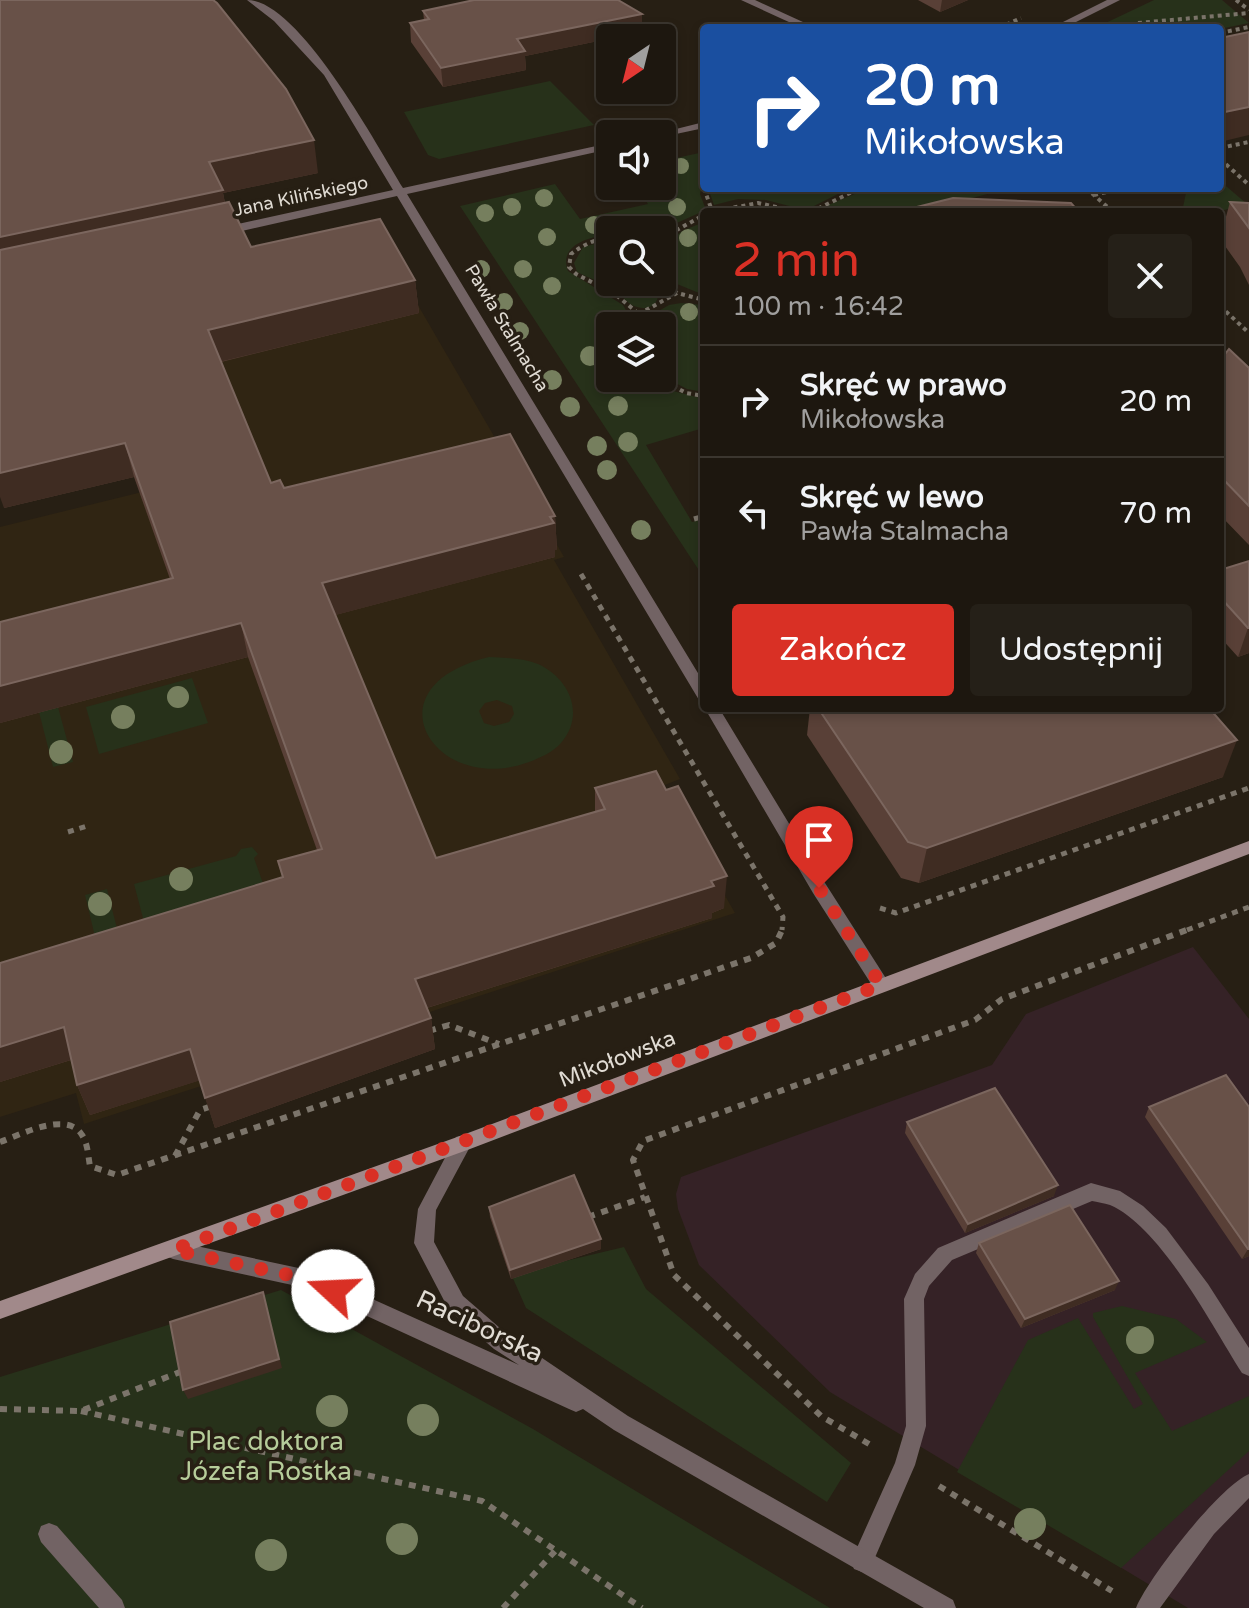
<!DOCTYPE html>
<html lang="pl">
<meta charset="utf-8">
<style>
body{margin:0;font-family:"Varela Round",sans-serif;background:#252018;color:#f1f3f6;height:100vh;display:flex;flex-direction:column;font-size:30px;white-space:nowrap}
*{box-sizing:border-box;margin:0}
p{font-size:26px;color:#a09f9e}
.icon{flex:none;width:44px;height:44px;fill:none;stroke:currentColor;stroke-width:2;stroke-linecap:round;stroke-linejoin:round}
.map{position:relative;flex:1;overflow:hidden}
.panel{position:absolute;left:700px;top:208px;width:524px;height:504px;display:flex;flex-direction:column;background:#1d170f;border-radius:8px;box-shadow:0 4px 12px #0003,0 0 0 2px #3b362f}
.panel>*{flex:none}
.hud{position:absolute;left:700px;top:24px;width:524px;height:168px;border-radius:8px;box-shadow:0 4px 12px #0003,0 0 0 2px #3b362f;background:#1a4fa0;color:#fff;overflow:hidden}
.needle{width:52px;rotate:215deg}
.controls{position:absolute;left:596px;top:24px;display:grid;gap:16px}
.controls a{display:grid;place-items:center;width:80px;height:80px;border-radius:8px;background:#1d170f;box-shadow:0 4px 12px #0003,0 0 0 2px #3b362f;font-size:40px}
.pin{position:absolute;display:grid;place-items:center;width:68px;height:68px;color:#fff;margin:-82px -34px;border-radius:50% 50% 50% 0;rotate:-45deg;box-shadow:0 0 8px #0007}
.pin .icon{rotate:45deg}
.me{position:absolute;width:88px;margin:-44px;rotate:290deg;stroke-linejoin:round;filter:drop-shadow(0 0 6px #0008)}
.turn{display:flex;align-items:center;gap:28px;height:168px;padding:0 32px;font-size:36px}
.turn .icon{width:104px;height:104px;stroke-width:2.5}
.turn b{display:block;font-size:56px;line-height:68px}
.round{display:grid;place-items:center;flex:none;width:84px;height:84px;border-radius:8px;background:#252018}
.summary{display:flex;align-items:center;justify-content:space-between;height:136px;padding:0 32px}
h1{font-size:48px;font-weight:600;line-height:60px;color:#d93025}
.primary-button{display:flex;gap:16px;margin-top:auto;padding:16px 32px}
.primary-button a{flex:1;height:92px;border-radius:8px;background:#d93025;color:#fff;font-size:32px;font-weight:600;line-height:92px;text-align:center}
.primary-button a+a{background:#252018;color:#f1f3f6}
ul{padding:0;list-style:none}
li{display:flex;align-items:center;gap:24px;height:112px;padding:0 32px;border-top:2px solid #3b362f}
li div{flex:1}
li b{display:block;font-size:30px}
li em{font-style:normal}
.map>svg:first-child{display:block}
.commercial{fill:#352226}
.built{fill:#302513}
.green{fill:#27311a;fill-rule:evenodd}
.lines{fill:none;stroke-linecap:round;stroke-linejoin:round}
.path-far2{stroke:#7b746a;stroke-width:4;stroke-dasharray:4 4;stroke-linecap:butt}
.path-far1{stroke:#7b746a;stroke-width:5;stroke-dasharray:6 6;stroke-linecap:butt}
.path{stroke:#7b746a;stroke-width:6;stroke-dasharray:7 7;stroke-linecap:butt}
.service{fill:#726364;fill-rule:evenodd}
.minor{fill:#726364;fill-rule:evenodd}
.secondary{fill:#a1898a;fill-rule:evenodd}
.tree{fill:#767f5e}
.wall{fill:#594037}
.shaded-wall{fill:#3f2c22}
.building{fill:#685148;stroke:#7b665e;stroke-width:2}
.route{stroke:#d93025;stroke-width:14;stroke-dasharray:0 25.2}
.labels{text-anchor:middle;stroke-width:7;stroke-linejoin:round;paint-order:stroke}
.far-street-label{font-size:18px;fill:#e1dcd4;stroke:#271f14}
.street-label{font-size:22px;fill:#e1dcd4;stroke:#271f14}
.near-street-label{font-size:26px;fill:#e1dcd4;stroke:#271f14}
.near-park-label{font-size:26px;fill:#b6cd9a;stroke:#271f14}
</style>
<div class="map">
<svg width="1249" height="1608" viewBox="0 0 1249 1608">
<rect width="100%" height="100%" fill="#271f14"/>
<!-- commercial -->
<polygon class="commercial" points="1193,947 1249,1019 1249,1608 1188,1608 830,1392 699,1265 678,1209 676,1194 681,1177 992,1065 1026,1014"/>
<!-- built -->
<polygon class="built" points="386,250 564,557 554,560 680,779 662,786 735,913 84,1124 76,1093 0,1117 0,527 199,478 125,296"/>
<!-- green -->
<g class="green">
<polygon points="1154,0 1222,0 1249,23 1220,29 1095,28"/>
<polygon points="550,81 594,125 439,159 428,155 404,112"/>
<path d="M704,152V178L700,194L706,210L661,230H610V235C590,236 558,245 568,271L623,305L628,314L624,326H610V378H653L673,391L704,399V434L700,429L646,445L692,522L704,519V578L460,206L555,184L580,219L648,204L636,186H662V161Z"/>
<polygon points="1220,181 1247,204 1217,212 1182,212 1187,188 1220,188"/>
<polygon points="708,188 850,188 812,207 801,209 766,200 738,199 714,205"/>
<polygon points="859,188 1000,188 1003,190 917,212 819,212 821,208 857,193"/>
<polygon points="704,222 704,295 672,282 662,272 662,247 682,231"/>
<path d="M610,240V282H654C664,296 655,312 637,307C627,305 621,293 612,288C601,282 589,278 577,272L574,263L583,247Z"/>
<polygon points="681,303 704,305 704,392 687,389 662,376 662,326 633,326 669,305"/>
<path d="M489,657C506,658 522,658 538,664C569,678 586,714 561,743C553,752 540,758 529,762C435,797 365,687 489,657ZM497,700L512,706L514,714L509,722L494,726L484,723L479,711L485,703Z"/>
<polygon points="192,678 208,723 99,754 86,707"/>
<polygon points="58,707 73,762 53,767 39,712"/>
<polygon points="252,847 258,854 254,858 269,900 148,937 134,884 236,856 241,849"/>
<polygon points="107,889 125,960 102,966 85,895"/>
<polygon points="624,1247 646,1289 851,1463 827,1502 526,1308 511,1274"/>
<polygon points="281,1290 533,1429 830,1608 0,1608 0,1377"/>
<polygon points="1122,1306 1176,1319 1207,1342 1135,1373 1172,1431 1249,1396 1249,1451 1121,1568 957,1472 1028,1340 1078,1318 1134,1409 1143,1404 1093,1317 1093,1313"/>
</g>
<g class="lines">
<!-- path-far2 -->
<g class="path-far2">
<polyline points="1236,0 1249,10"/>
<polyline points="1138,23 1249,13"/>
<polyline points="999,28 1021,18"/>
<polyline points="1220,33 1249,27"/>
<polyline points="1220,148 1249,142"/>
<polyline points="1220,159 1249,185"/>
<polyline points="704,188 712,211"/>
<polyline points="1086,188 1113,212"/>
<polyline points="1094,195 1123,188"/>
<polyline points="710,212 758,203 799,212"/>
<polyline points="811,212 852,192 854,188"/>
<path d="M610,237C595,239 583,245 571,254L569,267L576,274L615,294L639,314"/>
<polyline points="662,238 704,215"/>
<polyline points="662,280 677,293 704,300"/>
<polyline points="1220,306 1249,333"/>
<polyline points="628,326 639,314 677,293"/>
<polyline points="659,378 686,393 704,396"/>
</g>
<!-- path-far1 -->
<g class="path-far1">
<polyline points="694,519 704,516"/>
<polyline points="581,574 783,917 782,930"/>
<polyline points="68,832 90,825"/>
<polyline points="880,908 896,913 1249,788"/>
<polyline points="1187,930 1249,907"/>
</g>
<!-- path -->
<g class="path">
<polyline points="429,1031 449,1025 499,1044"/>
<path d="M0,1142C20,1135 67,1110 82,1135C88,1144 88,1156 90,1166L117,1175L751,958L776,943L783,928"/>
<polyline points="175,1156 200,1110 212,1106"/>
<polyline points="588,1217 645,1197"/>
<polyline points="0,1409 81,1411 185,1370"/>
<polyline points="81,1411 482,1501 642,1608"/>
<polyline points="869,1444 821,1416 674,1275 633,1160 643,1141 975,1020 1002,999 1192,928"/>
<polyline points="939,1486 1112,1591"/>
<polyline points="503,1608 556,1550"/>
</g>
<!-- service -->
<g class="service">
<path d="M1091,1183L1120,1191L1143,1206L1166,1228L1208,1284L1249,1348V1376L1242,1373C1212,1326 1161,1227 1110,1205C1104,1203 1097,1202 1092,1201L952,1260L929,1286L924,1299L926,1426L915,1465L870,1569L862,1572L854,1569L851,1561L895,1463L906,1426L904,1299L915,1274L938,1248Z"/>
<path d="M1249,1474V1498L1214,1534L1160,1608H1136C1148,1578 1220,1486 1249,1474Z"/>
<polygon points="49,1523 57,1526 122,1600 125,1608 99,1608 41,1542 38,1534 41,1526"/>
</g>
<!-- minor -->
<g class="minor">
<path d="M247,0C299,0 377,146 403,188L610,143V149L407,194L704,683V702L699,700L397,196L220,236L214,232L220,228L393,190L324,75L274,21Z"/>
<polygon points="741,0 755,0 816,28 802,28"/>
<polygon points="1107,0 1120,0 1064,28 1051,28"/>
<polygon points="704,122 704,128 662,137 662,134 656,134"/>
<polygon points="704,707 719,708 825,883 887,980 890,985 887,990 881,992 875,990 813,893"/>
<polygon points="463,1135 470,1137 472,1143 436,1210 434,1242 463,1296 508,1335 628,1416 953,1600 956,1608 924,1608 614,1430 583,1409 576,1412 569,1409 306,1288 173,1259 166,1256 163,1250 166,1244 173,1241 308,1270 519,1365 494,1349 449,1310 414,1243 418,1209 456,1137"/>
</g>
<!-- secondary -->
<polygon class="secondary" points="1249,841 1249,854 470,1149 0,1319 0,1301 460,1136"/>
</g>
<!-- trees -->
<g class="tree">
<circle cx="681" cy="166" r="8"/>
<circle cx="544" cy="198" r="9"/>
<circle cx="512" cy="207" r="9"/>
<circle cx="677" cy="207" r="9"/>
<circle cx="485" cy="213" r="9"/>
<circle cx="594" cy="225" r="9"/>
<circle cx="547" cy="237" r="9"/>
<circle cx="688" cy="238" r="9"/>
<circle cx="481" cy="269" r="9"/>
<circle cx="523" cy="269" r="9"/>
<circle cx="552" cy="286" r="9"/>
<circle cx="504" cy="302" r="9"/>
<circle cx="689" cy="312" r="9"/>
<circle cx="520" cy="331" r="9"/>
<circle cx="590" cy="356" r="10"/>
<circle cx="552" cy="380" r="10"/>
<circle cx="618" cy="406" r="10"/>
<circle cx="570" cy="407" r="10"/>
<circle cx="628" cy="442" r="10"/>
<circle cx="597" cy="446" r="10"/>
<circle cx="607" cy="470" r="10"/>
<circle cx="641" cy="530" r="10"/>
<circle cx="178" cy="697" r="11"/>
<circle cx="123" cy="717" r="12"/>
<circle cx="61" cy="752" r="12"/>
<circle cx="181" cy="879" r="12"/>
<circle cx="100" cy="904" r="12"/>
<circle cx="1140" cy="1340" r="14"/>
<circle cx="332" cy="1411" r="16"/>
<circle cx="423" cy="1420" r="16"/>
<circle cx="1030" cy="1524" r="16"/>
<circle cx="402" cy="1539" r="16"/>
<circle cx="271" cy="1555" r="16"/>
</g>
<!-- wall -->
<g class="wall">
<polygon points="0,0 318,173 223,193 225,203 251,247 415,280 419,313 221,362 271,483 284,488 555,516 557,550 555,550 555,557 335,615 436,858 595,812 595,788 724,908 712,913 712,918 427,1008 431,1018 435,1049 215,1128 200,1080 90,1115 77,1085 71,1060 0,1082 0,963 282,877 278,861 317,850 248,657 0,723 0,622 170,579 134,477 4,508"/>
<polygon points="918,0 968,0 940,12"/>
<polygon points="423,11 642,14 642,32 525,56 526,70 443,87 411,42 410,23 424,20"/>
<polygon points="1230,202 1249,203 1249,285 1240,267 1220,239"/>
<polygon points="1220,355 1222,358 1249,368 1249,545 1220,515"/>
<polygon points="1249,561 1249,653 1238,657 1220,637 1220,570"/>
<polygon points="810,708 1209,708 1223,777 919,883 901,878 807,735"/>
<polygon points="1226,1075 1249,1256 1242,1259 1145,1117 1149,1107"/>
<polygon points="907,1122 1054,1196 965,1233 905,1133"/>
<polygon points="489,1207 601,1239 601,1249 511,1279 490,1217"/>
<polygon points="979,1243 1115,1290 1021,1328 976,1253"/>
</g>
<!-- shaded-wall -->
<g class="shaded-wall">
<polygon points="942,0 968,0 940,12"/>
<polygon points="642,14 642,32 525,56 526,70 443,87 441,68 517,39"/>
<polygon points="1249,107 1249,135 1220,142 1220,113"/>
<polygon points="314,140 318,173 223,193 229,223 0,273 0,237 209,162"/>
<polygon points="415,280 419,313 215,363 208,330"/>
<polygon points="125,443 134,477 4,508 0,497 0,473"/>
<polygon points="555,516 557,550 555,550 555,557 328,617 322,583"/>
<polygon points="241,623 248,657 0,723 0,686"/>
<polygon points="1248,628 1249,628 1249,653 1238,657"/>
<polygon points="1237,740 1223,777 919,883 927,848"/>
<polygon points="727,876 724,908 712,913 712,918 420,1010 415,979"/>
<polygon points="431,1018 435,1049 215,1128 205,1098"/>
<polygon points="64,1027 77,1058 0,1082 0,1047"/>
<polygon points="190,1049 201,1080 90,1115 77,1085"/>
<polygon points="1058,1185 1054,1196 965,1233 968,1224"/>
<polygon points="601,1239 601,1249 511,1279 510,1270"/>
<polygon points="1248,1249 1249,1249 1249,1256 1242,1259"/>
<polygon points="1119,1281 1115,1290 1021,1328 1025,1319"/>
<polygon points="263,1292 282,1368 188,1399 183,1390"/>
</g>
<!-- building -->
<g class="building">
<polygon points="0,0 213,0 217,3 286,89 314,140 209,162 223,190 0,237"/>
<polygon points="474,0 618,0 642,14 517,39 525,51 441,68 410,23 429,19 423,11"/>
<polygon points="1249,32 1249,107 1220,113 1220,38"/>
<polygon points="953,198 1071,203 1079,212 900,212 901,211"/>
<polygon points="229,202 251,247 380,219 415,280 208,330 271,483 280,480 284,488 510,434 555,516 550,517 554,523 322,583 436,858 605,809 595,788 656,771 666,790 678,786 727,876 711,881 714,886 415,979 431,1018 205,1098 190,1049 77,1085 64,1027 0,1047 0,963 283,877 278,861 322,849 241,623 0,686 0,622 173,578 125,443 0,473 0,250"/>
<polygon points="1230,202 1249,203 1249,228"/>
<polygon points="1229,349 1249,368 1249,506 1220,476 1220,355 1222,358"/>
<polygon points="1249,561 1249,628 1248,628 1220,597 1220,570"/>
<polygon points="818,708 1209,708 1237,740 927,848 908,842"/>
<polygon points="1226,1075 1249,1107 1249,1249 1248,1249 1149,1107"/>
<polygon points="995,1088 1058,1185 968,1224 907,1122"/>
<polygon points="574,1175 601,1239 510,1270 489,1207"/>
<polygon points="1070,1205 1119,1281 1025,1319 979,1243"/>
<polygon points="263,1292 279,1359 183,1390 170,1322"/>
</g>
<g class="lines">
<!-- route -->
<polyline class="route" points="333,1291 308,1279 173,1250 881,985 819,888"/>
</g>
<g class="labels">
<!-- far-street labels -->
<g class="far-street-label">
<text transform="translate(301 196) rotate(-12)" y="6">Jana Kilińskiego</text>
<text transform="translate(507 328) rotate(59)" y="6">Pawła Stalmacha</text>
</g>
<!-- street labels -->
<g class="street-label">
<text transform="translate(617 1058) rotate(-21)" y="8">Mikołowska</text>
</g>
<!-- near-street labels -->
<g class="near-street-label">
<text transform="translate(480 1326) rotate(25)" y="9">Raciborska</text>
</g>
<!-- near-park labels -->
<g class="near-park-label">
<text x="266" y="1450">Plac doktora<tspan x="266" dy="30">Józefa Rostka</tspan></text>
</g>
</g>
</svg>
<div class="controls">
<a><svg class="needle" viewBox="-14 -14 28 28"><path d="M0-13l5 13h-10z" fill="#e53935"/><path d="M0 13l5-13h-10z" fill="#a09f9e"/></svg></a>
<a><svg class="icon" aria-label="sound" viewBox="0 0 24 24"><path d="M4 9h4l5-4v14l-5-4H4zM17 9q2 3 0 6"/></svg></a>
<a><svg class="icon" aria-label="search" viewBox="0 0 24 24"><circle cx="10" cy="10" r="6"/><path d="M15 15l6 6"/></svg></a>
<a><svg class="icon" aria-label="layers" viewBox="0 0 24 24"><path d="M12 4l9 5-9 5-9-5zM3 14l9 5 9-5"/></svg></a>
</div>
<div class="pin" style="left:819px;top:888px;background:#d93025"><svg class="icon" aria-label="arrive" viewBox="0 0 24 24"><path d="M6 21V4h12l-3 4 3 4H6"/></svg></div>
<svg class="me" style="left:333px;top:1291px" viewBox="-20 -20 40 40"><circle r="19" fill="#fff"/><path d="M0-13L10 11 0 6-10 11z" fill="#d93025"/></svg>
<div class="hud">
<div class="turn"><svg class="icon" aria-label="right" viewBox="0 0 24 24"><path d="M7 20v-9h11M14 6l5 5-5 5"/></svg><div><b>20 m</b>Mikołowska</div></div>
</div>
<section class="panel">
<div class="summary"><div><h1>2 min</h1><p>100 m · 16:42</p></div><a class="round"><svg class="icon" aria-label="close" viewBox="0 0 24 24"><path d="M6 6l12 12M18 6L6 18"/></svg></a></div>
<ul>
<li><svg class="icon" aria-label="right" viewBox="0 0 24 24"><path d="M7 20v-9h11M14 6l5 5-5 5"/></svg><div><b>Skręć w prawo</b><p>Mikołowska</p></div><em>20 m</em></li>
<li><svg class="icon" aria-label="left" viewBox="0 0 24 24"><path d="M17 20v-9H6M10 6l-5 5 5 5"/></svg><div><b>Skręć w lewo</b><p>Pawła Stalmacha</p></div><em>70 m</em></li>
</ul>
<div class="primary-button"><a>Zakończ</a><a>Udostępnij</a></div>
</section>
</div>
